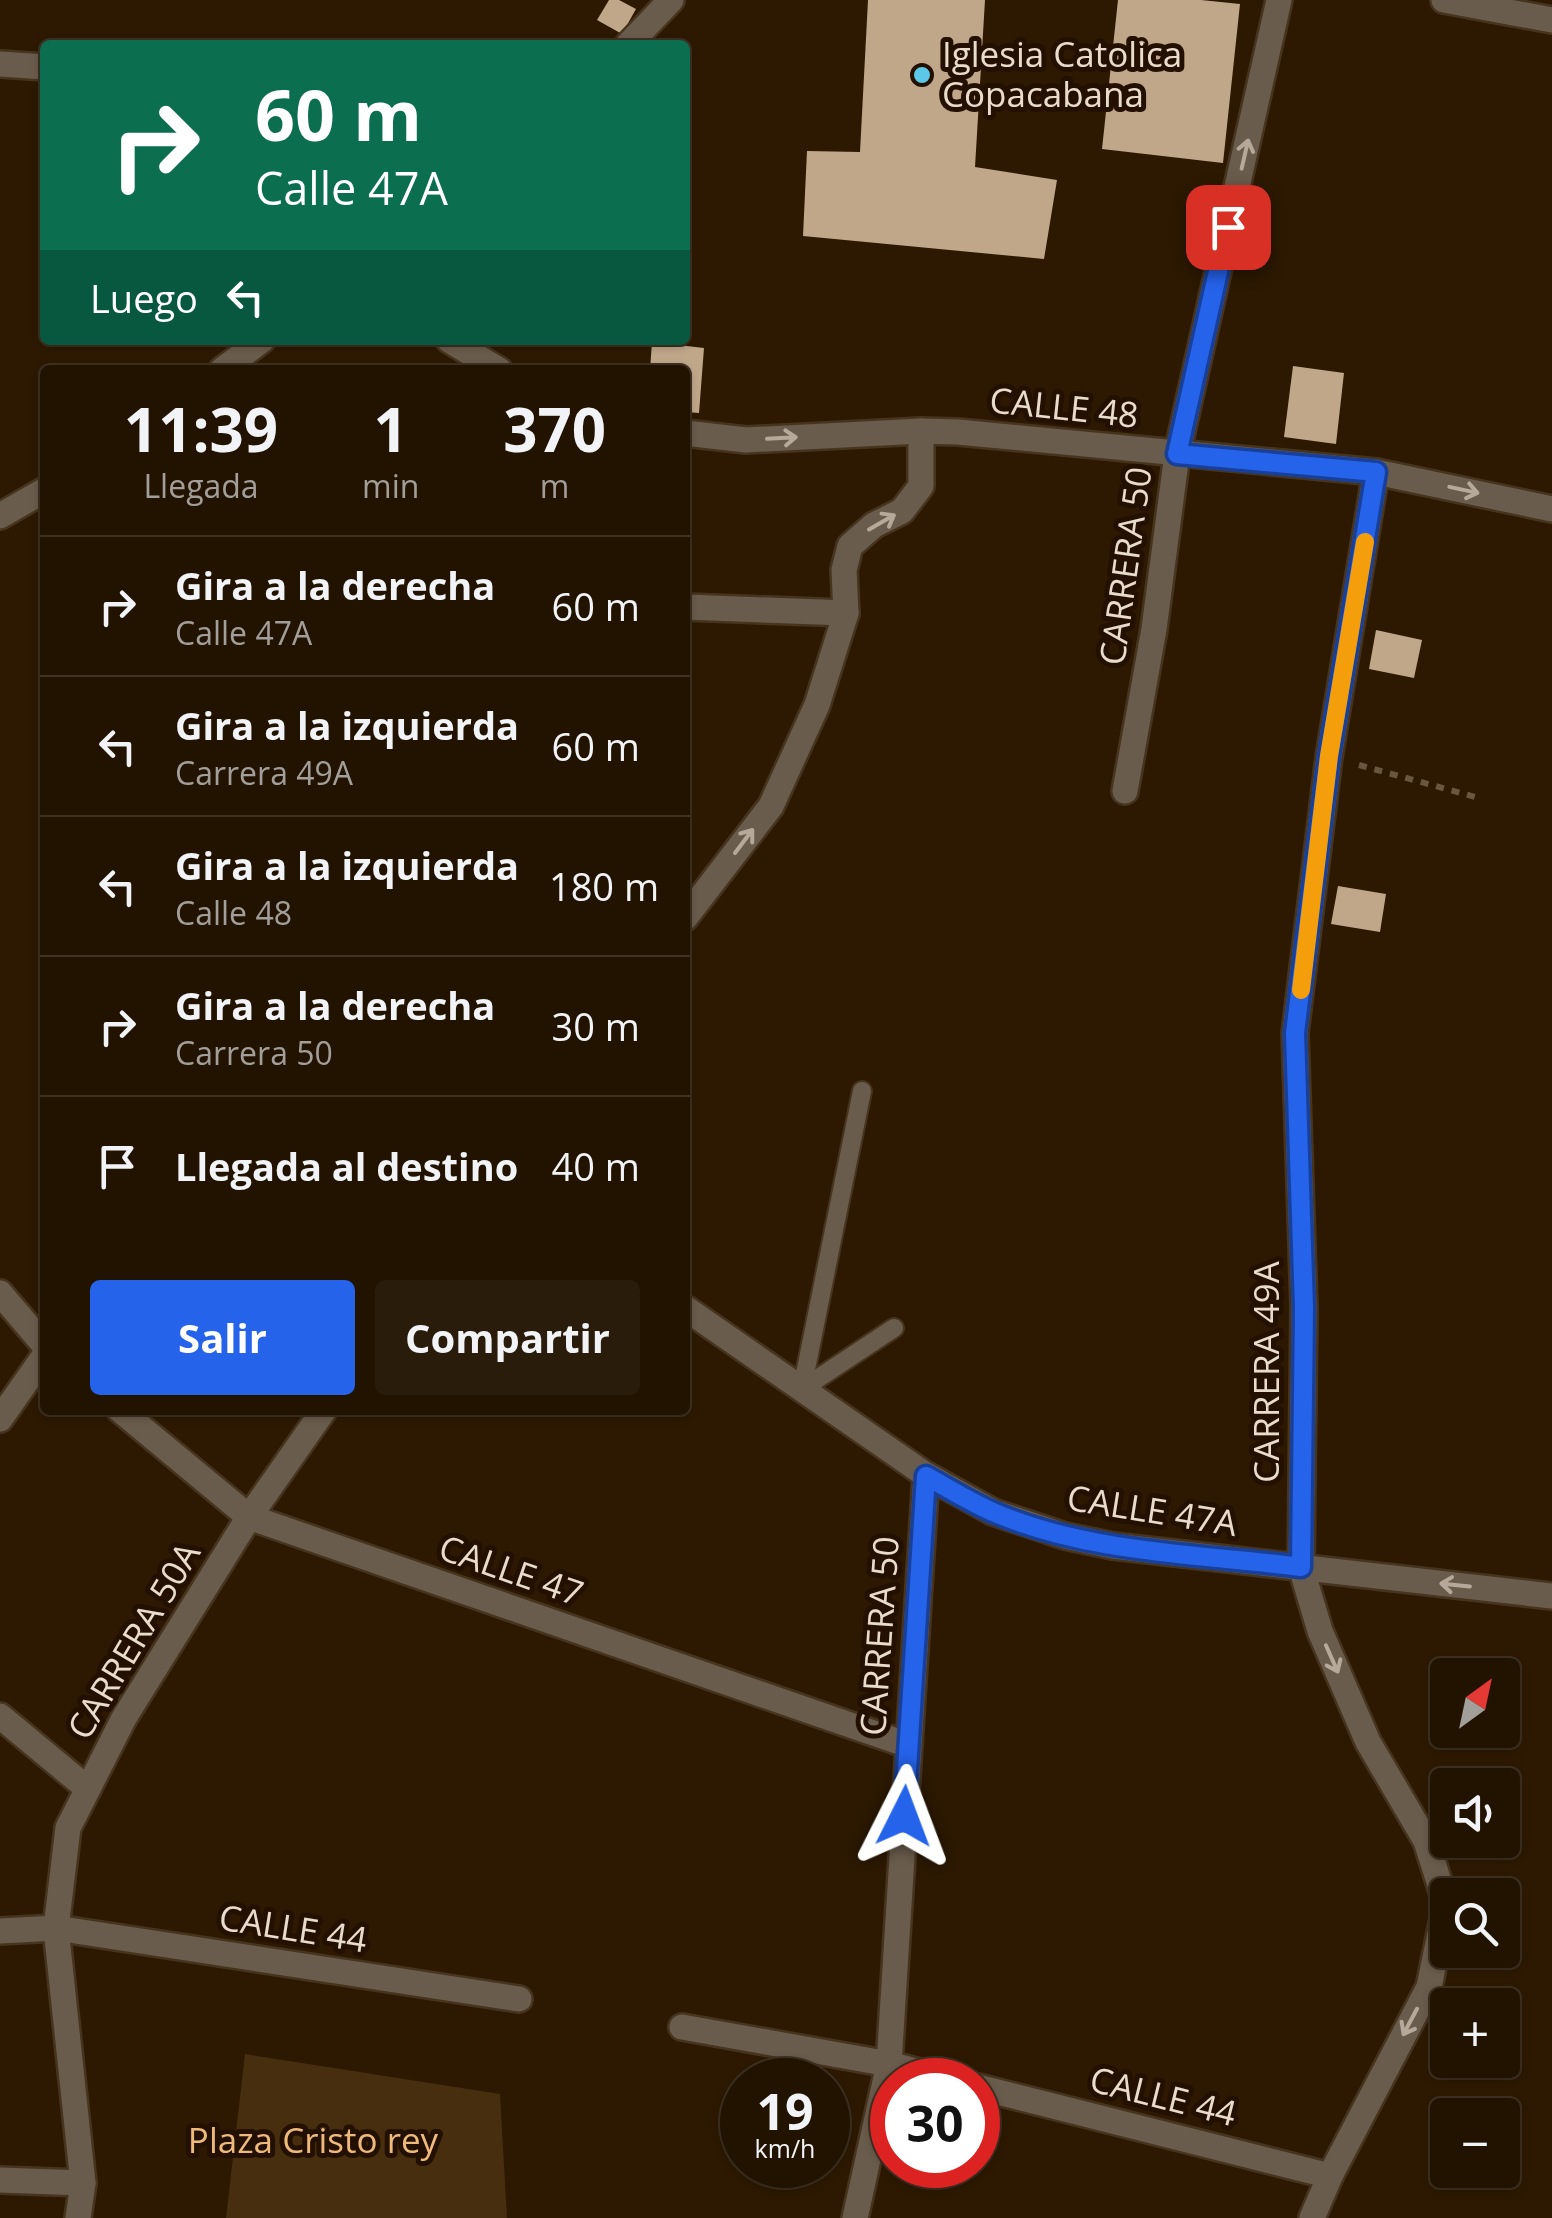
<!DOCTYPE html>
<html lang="es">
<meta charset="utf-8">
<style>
body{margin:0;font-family:"Open Sans",sans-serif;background:#2a1c0b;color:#f1f3f6;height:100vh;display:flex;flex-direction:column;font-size:38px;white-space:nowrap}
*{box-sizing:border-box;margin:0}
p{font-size:32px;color:#a29e99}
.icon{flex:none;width:55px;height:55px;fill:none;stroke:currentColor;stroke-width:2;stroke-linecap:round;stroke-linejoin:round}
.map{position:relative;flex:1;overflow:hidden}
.panel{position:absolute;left:40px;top:365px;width:650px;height:1050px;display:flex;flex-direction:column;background:#221301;border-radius:10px;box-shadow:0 2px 8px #0004,0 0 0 2px #3f3223}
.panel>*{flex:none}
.guide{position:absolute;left:40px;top:40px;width:650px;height:305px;border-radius:10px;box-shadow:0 2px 8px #0004,0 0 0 2px #3f3223;background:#0b6e4f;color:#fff;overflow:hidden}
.needle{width:65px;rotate:33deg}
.tools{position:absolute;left:1430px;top:1658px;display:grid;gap:20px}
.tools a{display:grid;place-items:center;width:90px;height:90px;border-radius:10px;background:#221301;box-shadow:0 2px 8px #0004,0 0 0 2px #3f3223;font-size:50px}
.speed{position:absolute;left:720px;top:2058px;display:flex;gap:20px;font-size:50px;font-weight:700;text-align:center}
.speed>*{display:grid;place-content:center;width:130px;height:130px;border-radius:50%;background:#221301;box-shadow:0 2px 8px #0004,0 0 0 2px #3f3223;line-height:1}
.speed small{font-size:25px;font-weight:400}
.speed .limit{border:15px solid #d22;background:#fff;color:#111}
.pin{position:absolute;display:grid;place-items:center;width:85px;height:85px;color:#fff;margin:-42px;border-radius:20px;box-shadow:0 5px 15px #0006}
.me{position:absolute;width:110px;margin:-55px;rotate:3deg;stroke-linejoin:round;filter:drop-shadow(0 0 8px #0008)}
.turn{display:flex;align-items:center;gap:35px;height:210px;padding:0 50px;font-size:45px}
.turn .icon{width:130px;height:130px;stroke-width:2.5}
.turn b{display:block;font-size:70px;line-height:85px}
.then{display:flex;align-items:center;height:95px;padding:0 50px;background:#0003;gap:20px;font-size:38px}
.eta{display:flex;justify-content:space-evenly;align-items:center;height:170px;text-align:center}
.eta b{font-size:60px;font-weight:700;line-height:70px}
.action{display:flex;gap:20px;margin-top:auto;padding:20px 50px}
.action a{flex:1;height:115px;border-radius:10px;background:#2563eb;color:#fff;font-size:40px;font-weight:700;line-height:115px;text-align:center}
.action a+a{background:#2a1c0b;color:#f1f3f6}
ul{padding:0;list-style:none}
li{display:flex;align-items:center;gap:30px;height:140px;padding:0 50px;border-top:2px solid #3f3223}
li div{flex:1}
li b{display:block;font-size:38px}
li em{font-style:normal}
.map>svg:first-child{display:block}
.green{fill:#472e0e}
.building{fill:#c0a78a}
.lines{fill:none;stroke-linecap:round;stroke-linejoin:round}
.service-casing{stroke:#47341e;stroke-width:22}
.pedestrian-casing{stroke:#47341e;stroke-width:30}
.minor-casing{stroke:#47341e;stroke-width:30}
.path{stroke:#685641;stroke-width:6;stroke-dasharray:8 8;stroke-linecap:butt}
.service{stroke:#6a5c4c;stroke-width:18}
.pedestrian{stroke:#6a5c4c;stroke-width:25}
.minor{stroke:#6a5c4c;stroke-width:25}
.oneway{stroke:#b7a999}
.route-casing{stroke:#184099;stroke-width:25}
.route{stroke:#2563eb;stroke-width:18}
.slow{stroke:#f59e0b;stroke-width:18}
.poi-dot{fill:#5cc7e7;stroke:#231000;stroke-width:4}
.labels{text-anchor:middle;stroke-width:10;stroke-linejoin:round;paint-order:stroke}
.poi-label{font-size:35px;fill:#eadccd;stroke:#231000;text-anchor:start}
.street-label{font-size:35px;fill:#eadccd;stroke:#231000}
.park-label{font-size:35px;fill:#eeba7c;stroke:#231000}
</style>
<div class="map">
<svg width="1552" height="2218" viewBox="0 0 1552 2218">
<rect width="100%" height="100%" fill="#2d1901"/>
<!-- green -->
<polygon class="green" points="245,2054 500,2094 507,2218 226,2218"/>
<!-- building -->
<g class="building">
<polygon points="609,0 619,0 636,9 622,34 597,20"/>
<polygon points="868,0 985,0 975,167 1057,180 1044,259 803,236 807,151 860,152"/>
<polygon points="1118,0 1201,0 1240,4 1223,163 1102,149"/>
<polygon points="652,342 704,348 699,413 685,412 685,370 650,370"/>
<polygon points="1293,366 1344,373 1336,444 1284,437"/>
<polygon points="1376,630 1422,640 1414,678 1369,669"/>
<polygon points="1338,886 1386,894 1380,932 1331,924"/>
</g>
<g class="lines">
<!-- service casing -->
<g class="service-casing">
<polyline id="service" points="862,1091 802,1389 894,1328"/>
</g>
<!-- pedestrian casing -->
<g class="pedestrian-casing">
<polyline id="pedestrian" points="0,1716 88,1789"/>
</g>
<!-- minor casing -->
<g class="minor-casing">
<g id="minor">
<polyline points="1444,0 1552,20"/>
<polyline points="628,45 671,0"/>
<polyline points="0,64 45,67"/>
<polyline points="449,340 499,370"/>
<polyline points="222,370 262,340"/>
<polyline points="685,433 746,440 921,431 958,432 1376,472 1552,509"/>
<polyline points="0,516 45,490"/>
<polyline points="685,607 846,613"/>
<polyline points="1125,791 1154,629 1177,454 1279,0"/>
<polyline points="685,918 771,806 817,705 846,613 844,570 850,546 874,525 902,511 921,486 921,431"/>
<polyline points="0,1293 45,1346"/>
<polyline points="685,1308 926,1475 993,1512 1065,1536 1113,1546 1552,1596"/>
<polyline points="120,1410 249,1517 908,1745"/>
<polyline points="0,1419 45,1355"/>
<polyline points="0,1931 56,1928 519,1999"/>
<polyline points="682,2027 889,2064 951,2080"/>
<polyline points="978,2087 1330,2176"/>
<polyline points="0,2180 83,2183"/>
<polyline points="78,2218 83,2183 56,1928 68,1828 124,1718 249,1517 324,1410"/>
<polyline points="855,2218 889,2064 926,1475"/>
<polyline points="1312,2218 1330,2176 1429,1987 1446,1904 1426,1841 1368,1742 1320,1631 1301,1567 1304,1307 1295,1033 1329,757 1376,472"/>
</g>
</g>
<!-- path -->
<polyline class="path" points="1359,765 1479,798"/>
<!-- service -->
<use href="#service" class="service"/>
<!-- pedestrian -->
<use href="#pedestrian" class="pedestrian"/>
<!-- minor -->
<use href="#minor" class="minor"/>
</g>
<!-- one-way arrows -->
<defs><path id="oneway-shaft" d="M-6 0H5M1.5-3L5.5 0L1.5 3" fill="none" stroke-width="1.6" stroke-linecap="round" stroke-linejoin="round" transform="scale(2.5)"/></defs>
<g class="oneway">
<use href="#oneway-shaft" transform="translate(1245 154) rotate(-77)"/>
<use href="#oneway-shaft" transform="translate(782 438) rotate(-3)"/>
<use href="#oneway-shaft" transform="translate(1464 490) rotate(12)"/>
<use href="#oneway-shaft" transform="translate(882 522) rotate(-30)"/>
<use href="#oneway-shaft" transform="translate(744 841) rotate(-53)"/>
<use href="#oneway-shaft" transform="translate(1455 1585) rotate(-174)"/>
<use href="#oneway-shaft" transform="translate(1332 1659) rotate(66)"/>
<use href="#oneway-shaft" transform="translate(1410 2022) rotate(118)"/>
</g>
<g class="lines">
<!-- route casing -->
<g class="route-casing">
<path id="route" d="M904,1816L926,1476C948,1488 970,1502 993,1512C1087,1553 1200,1554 1301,1567L1304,1308L1295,1033L1329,756L1376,472L1177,454L1228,227"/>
</g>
<!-- route -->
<use href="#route" class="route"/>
<!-- slow -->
<polyline class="slow" points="1301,990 1329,756 1365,542"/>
</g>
<!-- markers -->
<circle class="poi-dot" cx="922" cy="75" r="10"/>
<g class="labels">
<!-- poi labels -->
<g class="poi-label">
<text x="942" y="67">Iglesia Catolica<tspan x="942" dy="40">Copacabana</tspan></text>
</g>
<!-- street labels -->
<g class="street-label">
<text transform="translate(1064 408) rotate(6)" y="12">CALLE 48</text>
<text transform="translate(1126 566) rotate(-82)" y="12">CARRERA 50</text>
<text transform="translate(1267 1372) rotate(-90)" y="12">CARRERA 49A</text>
<text transform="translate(1152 1511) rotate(9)" y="12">CALLE 47A</text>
<text transform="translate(511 1571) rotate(19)" y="12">CALLE 47</text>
<text transform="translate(880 1636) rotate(-86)" y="12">CARRERA 50</text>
<text transform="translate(134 1641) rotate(-59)" y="12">CARRERA 50A</text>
<text transform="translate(293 1929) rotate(9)" y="12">CALLE 44</text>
<text transform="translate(1163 2097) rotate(14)" y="12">CALLE 44</text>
</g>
<!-- park labels -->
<g class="park-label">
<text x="313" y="2153">Plaza Cristo rey</text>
</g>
</g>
</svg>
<div class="tools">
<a><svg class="needle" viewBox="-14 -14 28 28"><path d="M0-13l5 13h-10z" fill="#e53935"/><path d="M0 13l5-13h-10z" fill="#a29e99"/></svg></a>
<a><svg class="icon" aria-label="sound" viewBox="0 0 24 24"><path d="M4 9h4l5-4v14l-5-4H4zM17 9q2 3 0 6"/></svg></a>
<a><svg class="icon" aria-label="search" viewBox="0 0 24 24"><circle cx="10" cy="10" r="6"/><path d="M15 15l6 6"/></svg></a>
<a>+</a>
<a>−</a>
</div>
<div class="speed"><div>19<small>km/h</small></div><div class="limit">30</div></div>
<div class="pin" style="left:1228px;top:227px;background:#d93025"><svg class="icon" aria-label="arrive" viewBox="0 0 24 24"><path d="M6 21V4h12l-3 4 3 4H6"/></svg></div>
<svg class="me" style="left:904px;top:1816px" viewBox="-20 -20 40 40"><path d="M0-17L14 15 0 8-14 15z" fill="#2563eb" stroke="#fff" stroke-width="4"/></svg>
<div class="guide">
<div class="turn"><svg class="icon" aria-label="right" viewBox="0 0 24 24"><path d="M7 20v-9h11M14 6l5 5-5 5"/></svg><div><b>60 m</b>Calle 47A</div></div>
<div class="then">Luego<svg class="icon" aria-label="left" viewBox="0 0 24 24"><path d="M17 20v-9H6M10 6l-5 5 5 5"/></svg></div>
</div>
<section class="panel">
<div class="eta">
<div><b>11:39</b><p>Llegada</p></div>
<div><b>1</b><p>min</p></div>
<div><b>370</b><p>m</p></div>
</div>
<ul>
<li><svg class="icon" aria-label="right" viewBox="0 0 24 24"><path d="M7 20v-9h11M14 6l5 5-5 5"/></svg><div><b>Gira a la derecha</b><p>Calle 47A</p></div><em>60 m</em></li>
<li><svg class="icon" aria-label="left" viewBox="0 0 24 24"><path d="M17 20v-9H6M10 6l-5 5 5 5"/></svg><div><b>Gira a la izquierda</b><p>Carrera 49A</p></div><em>60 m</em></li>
<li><svg class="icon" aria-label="left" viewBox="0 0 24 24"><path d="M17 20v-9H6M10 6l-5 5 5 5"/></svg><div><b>Gira a la izquierda</b><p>Calle 48</p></div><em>180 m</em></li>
<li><svg class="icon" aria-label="right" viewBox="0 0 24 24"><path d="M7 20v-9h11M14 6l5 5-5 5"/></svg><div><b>Gira a la derecha</b><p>Carrera 50</p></div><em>30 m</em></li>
<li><svg class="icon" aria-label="arrive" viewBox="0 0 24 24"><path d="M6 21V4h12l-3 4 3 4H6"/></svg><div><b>Llegada al destino</b></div><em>40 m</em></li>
</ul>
<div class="action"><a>Salir</a><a>Compartir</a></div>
</section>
</div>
